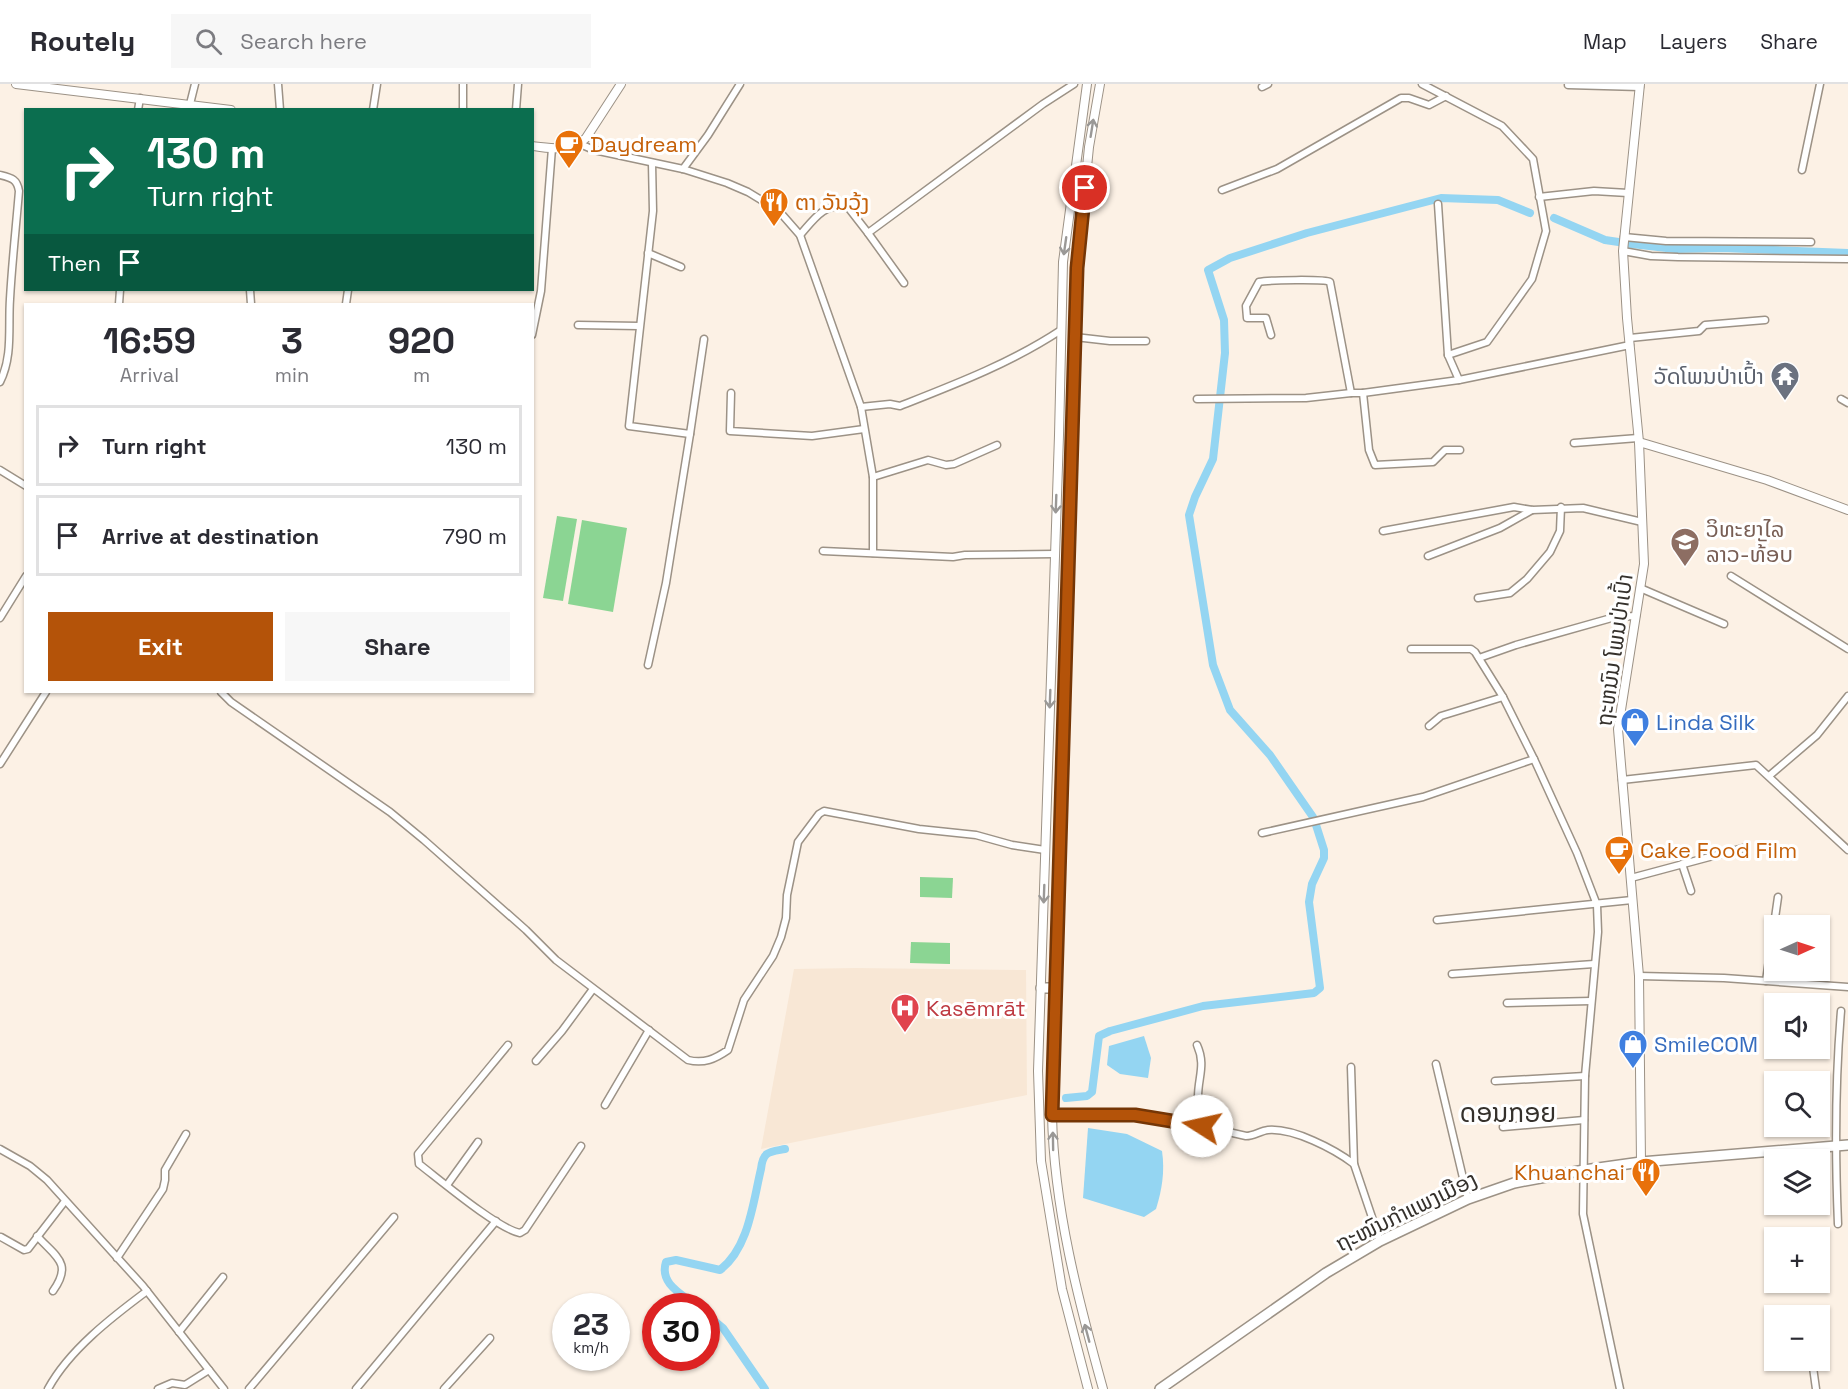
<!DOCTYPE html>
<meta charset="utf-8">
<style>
body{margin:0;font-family:"Space Grotesk","Noto Sans Lao",sans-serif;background:#f7f7f7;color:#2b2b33;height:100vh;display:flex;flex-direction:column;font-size:22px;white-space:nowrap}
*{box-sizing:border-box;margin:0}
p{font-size:20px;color:#7c7c81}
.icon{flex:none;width:33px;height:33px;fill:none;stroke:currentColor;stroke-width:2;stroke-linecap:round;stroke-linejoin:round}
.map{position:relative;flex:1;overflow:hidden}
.side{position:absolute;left:24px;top:219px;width:510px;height:390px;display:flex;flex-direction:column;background:#fff;border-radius:0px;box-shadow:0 2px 4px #0004}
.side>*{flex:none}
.guide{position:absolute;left:24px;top:24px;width:510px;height:183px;border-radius:0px;box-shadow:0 2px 4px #0004;background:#0b6e4f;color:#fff;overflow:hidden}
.needle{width:39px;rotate:87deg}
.tools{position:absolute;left:1764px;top:831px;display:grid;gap:12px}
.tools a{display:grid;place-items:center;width:66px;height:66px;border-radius:0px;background:#fff;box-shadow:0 2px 4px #0004;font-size:30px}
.speed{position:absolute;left:552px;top:1209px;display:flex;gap:12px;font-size:30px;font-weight:700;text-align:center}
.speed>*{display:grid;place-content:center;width:78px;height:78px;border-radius:50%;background:#fff;box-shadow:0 2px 4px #0004;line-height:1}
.speed small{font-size:15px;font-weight:400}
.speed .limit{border:9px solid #d22;background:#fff;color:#111}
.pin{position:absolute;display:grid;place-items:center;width:51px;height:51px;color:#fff;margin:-26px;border:3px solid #fff;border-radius:50%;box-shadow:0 2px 6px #0007}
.me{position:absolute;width:66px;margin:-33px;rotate:280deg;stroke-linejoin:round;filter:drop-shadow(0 0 4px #0008)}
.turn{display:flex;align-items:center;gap:21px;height:126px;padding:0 24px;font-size:27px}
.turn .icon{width:78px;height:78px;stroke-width:2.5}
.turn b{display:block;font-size:42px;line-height:51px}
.then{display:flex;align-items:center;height:57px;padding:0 24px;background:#0003;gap:12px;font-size:22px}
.eta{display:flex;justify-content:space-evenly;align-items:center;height:102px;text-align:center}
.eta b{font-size:36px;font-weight:700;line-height:42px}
.cta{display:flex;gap:12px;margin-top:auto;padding:12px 24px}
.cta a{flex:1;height:69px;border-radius:0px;background:#b45309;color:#fff;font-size:24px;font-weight:700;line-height:69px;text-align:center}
.cta a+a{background:#f7f7f7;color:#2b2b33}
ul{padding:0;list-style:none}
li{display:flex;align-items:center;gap:18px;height:81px;margin:0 12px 9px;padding:0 12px;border:3px solid #e1e1e2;border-radius:0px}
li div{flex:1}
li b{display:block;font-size:22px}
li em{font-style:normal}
header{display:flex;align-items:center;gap:36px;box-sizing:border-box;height:84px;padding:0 30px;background:#fff;border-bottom:2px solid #e1e1e2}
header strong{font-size:28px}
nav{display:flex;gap:33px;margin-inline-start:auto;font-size:21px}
.search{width:420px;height:54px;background:#f7f7f7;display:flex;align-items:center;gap:15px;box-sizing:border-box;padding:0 21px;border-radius:0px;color:#7c7c81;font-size:22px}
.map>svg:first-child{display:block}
.built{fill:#f8e7d5}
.green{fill:#8bd593}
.water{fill:#94d5f2}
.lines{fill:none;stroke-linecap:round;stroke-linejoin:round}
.canal{stroke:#94d5f2;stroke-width:8}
.minor-casing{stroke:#9c9286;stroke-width:9}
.tertiary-casing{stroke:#9c9286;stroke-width:10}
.secondary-casing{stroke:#9c9286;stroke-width:12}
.primary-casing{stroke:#9c9286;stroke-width:12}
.minor{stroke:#fff;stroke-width:6}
.tertiary{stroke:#fff;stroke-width:8}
.secondary{stroke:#fff;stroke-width:9}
.primary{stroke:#fff;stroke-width:9}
.oneway{stroke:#9a9896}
.route-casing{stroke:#753606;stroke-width:15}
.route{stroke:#b45309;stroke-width:10}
.labels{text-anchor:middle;stroke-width:6;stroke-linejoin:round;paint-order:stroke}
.food-label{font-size:22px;fill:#c56008;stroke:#fff;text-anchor:start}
.worship-label{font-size:22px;fill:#5b616d;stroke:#fff;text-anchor:end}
.education-label{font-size:22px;fill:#785e54;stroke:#fff;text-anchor:start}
.street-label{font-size:22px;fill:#35312c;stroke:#fff}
.shop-label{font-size:22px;fill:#366cbe;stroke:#fff;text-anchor:start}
.health-label{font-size:22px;fill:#be3a42;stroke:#fff;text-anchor:start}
.quarter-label{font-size:26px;fill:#35312c;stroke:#fff}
</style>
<header>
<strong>Routely</strong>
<div class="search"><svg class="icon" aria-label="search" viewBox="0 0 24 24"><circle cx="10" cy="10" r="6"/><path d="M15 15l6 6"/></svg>Search here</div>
<nav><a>Map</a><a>Layers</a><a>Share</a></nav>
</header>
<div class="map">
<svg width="1848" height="1305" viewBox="0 0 1848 1305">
<rect width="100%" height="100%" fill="#fcf1e5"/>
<!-- built -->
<polygon class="built" points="856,884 1026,886 1027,1011 761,1065 794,885"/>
<!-- green -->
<g class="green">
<polygon points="557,432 577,435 563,517 543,514"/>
<polygon points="582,436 627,444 613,528 568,520"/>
<polygon points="920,793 953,794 952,814 920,813"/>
<polygon points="911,858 950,859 950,880 910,879"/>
</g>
<!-- water -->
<g class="water">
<polygon points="1144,952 1151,974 1148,994 1120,990 1107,981 1109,962"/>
<path d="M1088,1044L1127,1050L1162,1067C1165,1087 1162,1106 1156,1125L1144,1133L1083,1114Z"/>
</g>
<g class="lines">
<!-- canal -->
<g class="canal">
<polyline points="1554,134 1605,156 1632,160 1675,165 1722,164 1848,169"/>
<polyline points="1313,733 1270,671 1230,626 1213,581 1189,431 1195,413 1213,375 1225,269 1224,236 1208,186 1230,174 1307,149 1441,114 1498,116 1530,129"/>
<polyline points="1066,1014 1087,1012 1092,1008 1099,952 1110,947 1203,922 1314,909 1320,904 1309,818 1312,800 1324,774 1324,766 1316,741"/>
<path d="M697,1222C682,1210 659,1200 666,1178L676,1176L720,1186C749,1164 753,1118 761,1085C763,1067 769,1068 785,1065"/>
<polyline points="706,1230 723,1244 765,1305"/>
</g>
<!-- minor casing -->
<g class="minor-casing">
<g id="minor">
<polyline points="278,0 280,26"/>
<polyline points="1422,0 1502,42 1533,75 1546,147 1532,195 1487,258 1448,271 1459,296"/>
<polyline points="1568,1 1640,3"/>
<polyline points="1262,3 1268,0"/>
<polyline points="190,20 195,0"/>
<polyline points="138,26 140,14"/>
<polyline points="373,26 377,0"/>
<polyline points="463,26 463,0"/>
<polyline points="516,26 518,0"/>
<polyline points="580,60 594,66 683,85 727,99 748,108 779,127 800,151 861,323 873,393 873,469"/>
<polyline points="652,79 653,127 629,342 690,350 704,255"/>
<polyline points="683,85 708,51 740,0"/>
<polyline points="1802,86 1820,0"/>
<path d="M0,91C12,94 17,95 19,107C16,143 12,179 10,215C8,243 13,272 0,298"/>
<polyline points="1222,106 1277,85 1401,14 1409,14 1429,21 1446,12"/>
<polyline points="1539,113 1594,107 1628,109"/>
<polyline points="1438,120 1448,271"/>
<polyline points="868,149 904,199"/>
<path d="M800,151C814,135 824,119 847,122L868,149L1043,20L1074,0"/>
<polyline points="1624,153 1666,157 1811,158"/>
<polyline points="1623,167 1651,172 1678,173 1848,175"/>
<polyline points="648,169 681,183"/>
<polyline points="250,206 251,220"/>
<polyline points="119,220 120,206"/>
<polyline points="346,220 348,206"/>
<polyline points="578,241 639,242"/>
<polyline points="532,251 541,207 552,64"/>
<path d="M1271,251L1266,234H1247L1246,222L1259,198C1268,196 1325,195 1330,198L1351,309"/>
<polyline points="1075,253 1110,257 1146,257"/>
<polyline points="1630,254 1699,247 1705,241 1765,236"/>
<polyline points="731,309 730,347 812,352 864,345"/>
<polyline points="1363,309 1369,366 1375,381 1433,378 1445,366 1460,366"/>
<polyline points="1197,315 1306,314 1351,309 1363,309 1459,296 1630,261"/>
<polyline points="1841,315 1848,319"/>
<path d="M861,323L890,320L900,322C956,300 1011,279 1061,246"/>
<polyline points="1574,359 1638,354"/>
<polyline points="0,386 26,402"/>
<polyline points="873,393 928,376 946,381 954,380 997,361"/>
<polyline points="1383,447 1514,423 1532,426 1583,424 1642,438"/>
<polyline points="823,467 953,473 965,471 1054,470"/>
<polyline points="1428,472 1500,444 1532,426"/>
<polyline points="1731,492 1848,565"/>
<polyline points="1640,504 1724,540"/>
<polyline points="1478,514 1510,509 1527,495 1550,468 1560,447 1561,423"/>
<polyline points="0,534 26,492"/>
<polyline points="1411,565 1471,565 1475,568 1503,613 1534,675 1577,769 1597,821 1598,848 1585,992 1583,1130 1620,1305"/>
<polyline points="1479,574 1516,561 1615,533 1636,532"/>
<polyline points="648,581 666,499 690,350"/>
<path d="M221,608L231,618L390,728L424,756L526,846L556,876L688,976C704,980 715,975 728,966L744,916L773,872L781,853L786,834L787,811L798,758L819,730L824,727L919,745L976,751L1012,761L1045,766"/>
<polyline points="1429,642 1441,632 1503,613"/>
<polyline points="0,680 46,608"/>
<polyline points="1769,692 1817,651 1848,612"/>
<polyline points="1622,696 1756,681 1848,766"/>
<polyline points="1262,749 1423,713 1534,675"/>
<polyline points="1682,780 1691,807"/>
<polyline points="1631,794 1743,764"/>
<polyline points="1437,836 1632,816"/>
<polyline points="1452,890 1594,880"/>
<polyline points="1639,892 1724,894 1848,903"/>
<polyline points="1766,897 1778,813"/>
<polyline points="1507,919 1591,917"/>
<path d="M508,961L418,1070L419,1080C440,1096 498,1145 520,1149L525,1146L581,1062"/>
<path d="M1197,961C1206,981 1198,993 1198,1013C1198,1023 1201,1033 1202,1042"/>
<polyline points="536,977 562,947 593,905"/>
<polyline points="1436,980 1468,1115"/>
<polyline points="1351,983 1354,1080 1380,1157"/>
<polyline points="1495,997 1585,992"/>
<polyline points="605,1021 649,946"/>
<path d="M1052,1031H1135L1202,1042L1246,1052C1254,1052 1260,1047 1268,1046C1294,1044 1334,1065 1354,1080"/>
<polyline points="1503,1043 1584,1036"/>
<polyline points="0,1065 30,1082 47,1096 143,1202 224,1305"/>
<polyline points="447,1101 478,1058"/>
<path d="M1838,1140C1835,1069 1835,999 1841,927"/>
<path d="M37,1152C56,1173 73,1179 53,1207"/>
<polyline points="1,1153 24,1166 28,1165 65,1117"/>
<polyline points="117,1174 163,1105 165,1096 165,1086 186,1050"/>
<polyline points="179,1248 223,1193"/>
<polyline points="1812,1276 1816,1305"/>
<path d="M48,1305C69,1266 112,1233 147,1207"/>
<polyline points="158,1305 172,1299 185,1301 209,1286"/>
<polyline points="249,1305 394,1133"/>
<polyline points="356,1305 496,1137"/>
<polyline points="444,1305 490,1254"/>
</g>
</g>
<!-- tertiary casing -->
<g class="tertiary-casing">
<g id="tertiary">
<polyline points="16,0 231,26"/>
<polyline points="1087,0 1063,178 1059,351 1038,987 1041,1077 1062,1205 1088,1305"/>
<path d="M1100,0L1089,63L1077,184L1052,1031C1054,1124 1078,1215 1103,1305"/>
<polyline points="1640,0 1623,167 1627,234 1639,358 1644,480 1618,645 1639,892 1641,1078"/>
<path d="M532,62C552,64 571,69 586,54L621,0"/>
<polyline points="1639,358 1767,396 1848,426"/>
</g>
</g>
<!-- secondary casing -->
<g class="secondary-casing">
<polyline id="secondary" points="1041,904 1055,904"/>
</g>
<!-- primary casing -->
<g class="primary-casing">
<polyline id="primary" points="1160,1305 1326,1189 1380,1157 1468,1115 1514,1099 1584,1086 1641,1078 1848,1061"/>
</g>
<!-- minor -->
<use href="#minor" class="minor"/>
<!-- tertiary -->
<use href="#tertiary" class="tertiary"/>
<!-- secondary -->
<use href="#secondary" class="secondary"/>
<!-- primary -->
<use href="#primary" class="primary"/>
</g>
<!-- one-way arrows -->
<defs><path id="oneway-shaft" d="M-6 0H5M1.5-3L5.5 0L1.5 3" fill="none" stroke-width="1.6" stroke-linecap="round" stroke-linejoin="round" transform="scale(1.5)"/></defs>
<g class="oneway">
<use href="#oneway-shaft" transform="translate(1092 44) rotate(-81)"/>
<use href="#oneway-shaft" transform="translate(1065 162) rotate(98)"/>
<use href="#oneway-shaft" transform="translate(1056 420) rotate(92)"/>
<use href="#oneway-shaft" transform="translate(1050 615) rotate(92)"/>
<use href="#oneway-shaft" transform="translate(1044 810) rotate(92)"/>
<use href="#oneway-shaft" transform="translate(1053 1057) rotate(-91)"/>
<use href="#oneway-shaft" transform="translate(1087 1249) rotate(-105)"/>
</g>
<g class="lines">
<!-- route casing -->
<g class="route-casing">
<polyline id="route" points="1085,104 1077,184 1052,1031 1135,1031 1202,1042"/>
</g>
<!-- route -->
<use href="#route" class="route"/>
</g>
<!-- icons -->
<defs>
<g id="cafe-pin" transform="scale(1.5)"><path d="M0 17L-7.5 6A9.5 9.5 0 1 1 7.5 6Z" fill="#e8710a" stroke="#fff"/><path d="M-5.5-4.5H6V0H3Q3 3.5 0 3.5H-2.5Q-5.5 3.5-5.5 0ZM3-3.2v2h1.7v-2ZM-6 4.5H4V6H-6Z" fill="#fff"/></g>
<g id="restaurant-pin" transform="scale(1.5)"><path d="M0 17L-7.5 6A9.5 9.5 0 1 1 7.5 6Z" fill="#e8710a" stroke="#fff"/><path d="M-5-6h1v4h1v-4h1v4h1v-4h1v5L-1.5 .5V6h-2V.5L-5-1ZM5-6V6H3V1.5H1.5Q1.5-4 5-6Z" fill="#fff"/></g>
<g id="temple-pin" transform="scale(1.5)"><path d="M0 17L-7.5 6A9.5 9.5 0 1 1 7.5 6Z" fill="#6b7280" stroke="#fff"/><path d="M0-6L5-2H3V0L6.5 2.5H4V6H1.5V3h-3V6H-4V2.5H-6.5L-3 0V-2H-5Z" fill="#fff"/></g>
<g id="school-pin" transform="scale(1.5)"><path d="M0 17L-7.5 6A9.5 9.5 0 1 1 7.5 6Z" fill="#8d6e63" stroke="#fff"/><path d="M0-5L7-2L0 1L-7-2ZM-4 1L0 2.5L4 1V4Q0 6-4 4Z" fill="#fff"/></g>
<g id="shop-pin" transform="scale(1.5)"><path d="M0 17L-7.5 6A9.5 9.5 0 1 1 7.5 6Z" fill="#3f7fe0" stroke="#fff"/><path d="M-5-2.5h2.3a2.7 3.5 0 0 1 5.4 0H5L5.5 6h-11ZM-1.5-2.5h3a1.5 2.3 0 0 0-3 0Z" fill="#fff"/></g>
<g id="hospital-pin" transform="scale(1.5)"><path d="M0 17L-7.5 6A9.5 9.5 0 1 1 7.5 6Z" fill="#e0444e" stroke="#fff"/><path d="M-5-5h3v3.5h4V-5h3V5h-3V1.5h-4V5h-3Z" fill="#fff"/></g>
</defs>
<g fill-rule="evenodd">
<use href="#cafe-pin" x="569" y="60"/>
<use href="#restaurant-pin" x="774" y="118"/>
<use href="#temple-pin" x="1785" y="292"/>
<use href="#school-pin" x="1685" y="458"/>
<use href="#shop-pin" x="1635" y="638"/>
<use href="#cafe-pin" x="1619" y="766"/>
<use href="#hospital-pin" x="905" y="924"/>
<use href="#shop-pin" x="1633" y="960"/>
<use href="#restaurant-pin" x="1646" y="1088"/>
</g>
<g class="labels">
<!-- food labels -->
<g class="food-label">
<text x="590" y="68">Daydream</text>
<text x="795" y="126">ຕາ ວັນວຸ້ງ</text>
<text x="1640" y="774">Cake Food Film</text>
<text x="1625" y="1096" text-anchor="end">Khuanchai</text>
</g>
<!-- worship labels -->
<g class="worship-label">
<text x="1764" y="300">ວັດໂພນປ່າເປົ້າ</text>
</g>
<!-- education labels -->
<g class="education-label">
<text x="1706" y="453">ວິທະຍາໄລ<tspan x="1706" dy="25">ລາວ-ທ້ັອບ</tspan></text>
</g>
<!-- street labels -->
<g class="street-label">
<text transform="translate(1614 566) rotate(-82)" y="8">ຖະຫນົນ ໂພນປ່າເປົ້າ</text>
<text transform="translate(1406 1127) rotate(-26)" y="8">ຖະໜົນກຳແພງເມືອງ</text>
</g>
<!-- shop labels -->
<g class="shop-label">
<text x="1656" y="646">Linda Silk</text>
<text x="1654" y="968">SmileCOM</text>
</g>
<!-- health labels -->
<g class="health-label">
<text x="926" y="932">Kasēmrāt</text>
</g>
<!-- quarter labels -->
<g class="quarter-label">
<text x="1508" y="1038">ດອນກອຍ</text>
</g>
</g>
</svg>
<div class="tools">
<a><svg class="needle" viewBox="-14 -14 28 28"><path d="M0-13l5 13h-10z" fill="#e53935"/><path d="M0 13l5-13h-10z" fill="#7c7c81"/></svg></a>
<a><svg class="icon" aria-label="sound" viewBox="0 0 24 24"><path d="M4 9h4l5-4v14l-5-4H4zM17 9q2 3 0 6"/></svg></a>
<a><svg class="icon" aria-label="search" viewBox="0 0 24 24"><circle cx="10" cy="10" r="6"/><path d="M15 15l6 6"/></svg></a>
<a><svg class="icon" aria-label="layers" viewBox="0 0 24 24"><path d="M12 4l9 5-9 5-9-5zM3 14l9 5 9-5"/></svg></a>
<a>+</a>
<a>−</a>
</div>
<div class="speed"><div>23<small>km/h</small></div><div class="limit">30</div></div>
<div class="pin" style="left:1085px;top:104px;background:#d93025"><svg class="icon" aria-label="arrive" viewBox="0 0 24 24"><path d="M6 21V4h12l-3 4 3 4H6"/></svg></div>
<svg class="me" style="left:1202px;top:1042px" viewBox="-20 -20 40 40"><circle r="19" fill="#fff"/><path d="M0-13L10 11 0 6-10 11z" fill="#b45309"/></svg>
<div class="guide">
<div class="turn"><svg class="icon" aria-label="right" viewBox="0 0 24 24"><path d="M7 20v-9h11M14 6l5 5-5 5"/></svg><div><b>130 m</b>Turn right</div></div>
<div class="then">Then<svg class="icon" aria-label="arrive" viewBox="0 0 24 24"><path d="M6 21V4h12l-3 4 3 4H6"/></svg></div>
</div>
<section class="side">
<div class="eta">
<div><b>16:59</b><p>Arrival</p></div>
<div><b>3</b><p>min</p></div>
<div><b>920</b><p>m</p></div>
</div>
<ul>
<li><svg class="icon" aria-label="right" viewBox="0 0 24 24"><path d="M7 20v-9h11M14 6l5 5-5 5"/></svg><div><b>Turn right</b></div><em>130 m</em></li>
<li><svg class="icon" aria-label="arrive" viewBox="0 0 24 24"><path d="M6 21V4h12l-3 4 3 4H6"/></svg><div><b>Arrive at destination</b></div><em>790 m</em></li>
</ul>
<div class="cta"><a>Exit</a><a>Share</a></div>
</section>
</div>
